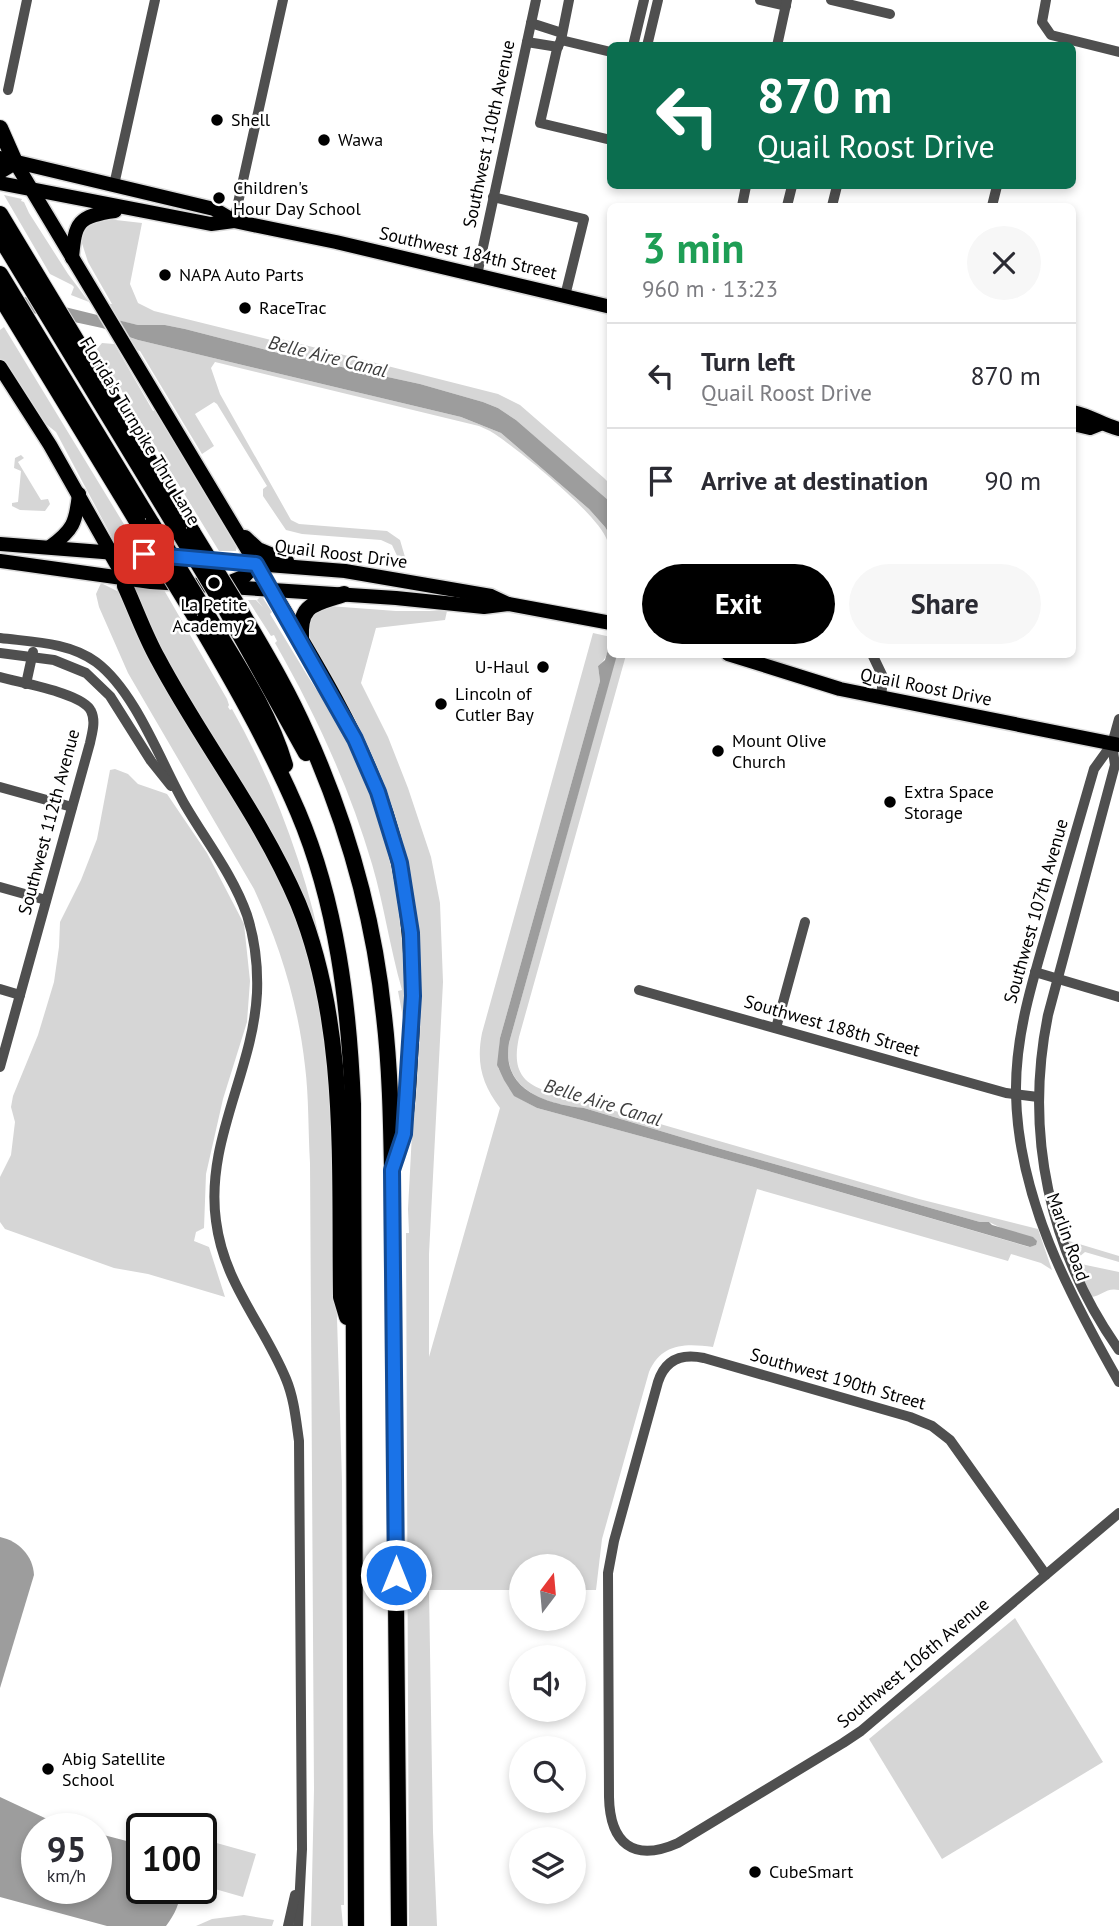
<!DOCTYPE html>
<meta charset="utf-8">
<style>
body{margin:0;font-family:"PT Sans",sans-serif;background:#f7f7f7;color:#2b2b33;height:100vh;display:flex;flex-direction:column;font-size:26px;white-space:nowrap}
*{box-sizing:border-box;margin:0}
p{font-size:23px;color:#7c7c81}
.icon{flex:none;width:38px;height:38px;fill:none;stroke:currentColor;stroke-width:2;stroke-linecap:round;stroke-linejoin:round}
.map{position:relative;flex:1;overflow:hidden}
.sheet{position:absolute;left:607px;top:203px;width:469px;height:455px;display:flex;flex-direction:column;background:#fff;border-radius:10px;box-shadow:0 4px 10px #0003}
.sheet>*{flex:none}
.hud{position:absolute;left:607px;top:42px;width:469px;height:147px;border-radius:10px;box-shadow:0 4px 10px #0003;background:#0b6e4f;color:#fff;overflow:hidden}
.needle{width:46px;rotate:16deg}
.buttons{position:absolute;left:509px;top:1554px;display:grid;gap:14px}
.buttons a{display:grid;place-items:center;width:77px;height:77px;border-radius:50%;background:#fff;box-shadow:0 4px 10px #0003;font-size:35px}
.speed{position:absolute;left:21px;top:1813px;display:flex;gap:14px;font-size:35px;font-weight:700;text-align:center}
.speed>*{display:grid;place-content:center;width:91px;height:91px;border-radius:50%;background:#fff;box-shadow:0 4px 10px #0003;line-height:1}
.speed small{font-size:18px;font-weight:400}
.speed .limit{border:4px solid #111;border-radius:10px;background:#fff;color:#111}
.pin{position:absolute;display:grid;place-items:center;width:60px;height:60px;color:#fff;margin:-30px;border-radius:14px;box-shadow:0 4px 10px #0006}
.me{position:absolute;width:77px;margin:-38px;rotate:0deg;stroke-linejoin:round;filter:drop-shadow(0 0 5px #0008)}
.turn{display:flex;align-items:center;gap:24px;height:147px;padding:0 35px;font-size:32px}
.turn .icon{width:91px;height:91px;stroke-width:2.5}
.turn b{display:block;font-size:49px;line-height:60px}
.round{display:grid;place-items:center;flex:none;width:74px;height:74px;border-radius:37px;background:#f7f7f7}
.summary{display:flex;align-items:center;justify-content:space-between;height:119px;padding:0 35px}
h1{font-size:42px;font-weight:700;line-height:52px;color:#1e9e55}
.cta{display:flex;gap:14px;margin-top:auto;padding:14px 35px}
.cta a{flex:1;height:80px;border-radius:42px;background:#000;color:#fff;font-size:28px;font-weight:700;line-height:80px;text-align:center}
.cta a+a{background:#f7f7f7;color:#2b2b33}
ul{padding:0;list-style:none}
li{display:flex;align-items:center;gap:21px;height:105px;padding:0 35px;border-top:2px solid #e1e1e2}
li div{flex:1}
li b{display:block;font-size:26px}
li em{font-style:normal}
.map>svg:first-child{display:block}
.green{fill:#d6d6d6}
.water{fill:#9d9d9d}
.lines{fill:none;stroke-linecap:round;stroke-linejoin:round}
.major-casing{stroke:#dbdbdb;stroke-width:17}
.highway-casing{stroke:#dbdbdb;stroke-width:18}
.minor{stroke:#4f4f4f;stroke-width:10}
.major{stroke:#000;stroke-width:14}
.highway{stroke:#000;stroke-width:16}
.highway-bridge-casing{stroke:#dbdbdb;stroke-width:18;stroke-linecap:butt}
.highway-bridge{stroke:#000;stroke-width:16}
.route-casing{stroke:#114b97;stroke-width:18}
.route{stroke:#1a73e8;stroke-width:12}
.poi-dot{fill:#000;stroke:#fff;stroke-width:2.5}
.labels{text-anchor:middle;stroke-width:5;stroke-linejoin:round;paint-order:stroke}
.poi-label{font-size:18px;fill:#000;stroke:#fff;text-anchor:start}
.street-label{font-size:18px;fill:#000;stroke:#fff}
.water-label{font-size:19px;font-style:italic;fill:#3e3e3e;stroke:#fff}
</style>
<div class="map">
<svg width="1119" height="1926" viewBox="0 0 1119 1926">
<rect width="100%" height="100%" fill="#fff"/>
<!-- green -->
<g class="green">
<polygon points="4,195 22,199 21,201 24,202 29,213 68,274 89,302 112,304 88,262 80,237 90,222 107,219 142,223 130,284 138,303 154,311 271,340 281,339 498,394 520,405 604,478 611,485 611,504 516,420 498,408 483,402 420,384 286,355 185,329 165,325 138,325 125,322 103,316 89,302 71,295 74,287 72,285 50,274"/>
<polygon points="4,327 136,544 115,543 56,432 41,420 0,359 0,330"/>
<path d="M116,333L138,340L461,417L501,433L589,509L605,527L611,537V610L607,609C609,587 614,562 607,540C598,514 515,446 490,431L479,426L215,362L211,368L220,394L291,520L299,524L387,531L400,540L405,557L399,560L392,545L381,540L302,534L286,530L263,496V489L267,486L217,404L214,402L195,414L214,446L202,454L140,351L115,345L153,411L155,410L237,546L236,551H219L98,352L97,349L102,343L114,344Z"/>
<polygon points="21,455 24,458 18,462 41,500 48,499 50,504 45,511 20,510 12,506 12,503 18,502 21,471 14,468 15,458"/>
<path d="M101,583L119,592L279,871L315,976L329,1062L332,1155L342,1481L344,1905H341L343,1926H311L314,1790L310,1163C308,1131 309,1098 305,1066C298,1003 280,946 254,889L128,673L99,607L96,594Z"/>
<path d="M135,587L164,590L227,699L229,705L228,707L230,710L232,709C277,789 307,873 325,963L174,678L134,589Z"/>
<path d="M260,597L263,598L272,612L270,614L307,675L316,689L329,700L380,808L408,948L404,1023L398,991L402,990C390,948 384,905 372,864C349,786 315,713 275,643L277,641L274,635L271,636L248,600H256L263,607L257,600Z"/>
<path d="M329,606L396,611H447L445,620L376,628L361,683L388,737L408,788L431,857L440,903L443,982L429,1254V1357L500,1108C482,1084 476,1063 482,1033L593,633L611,637C609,648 607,660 598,666L600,681L500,1038L498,1068L517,1097L537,1108L754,1167L1029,1247L1036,1245L989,1222H980L714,1147L584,1108C546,1105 501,1089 509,1043L615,660L617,655H634L633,656L626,655L519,1037C513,1065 518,1082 546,1091L919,1199L1038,1229L1052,1270L1041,1263L1011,1254L1008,1261L757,1189L713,1347C686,1343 661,1343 649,1372L602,1539L596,1590H574V1566H522L521,1590H429L433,1832L437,1926H409L406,1233H409L408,1209L415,1076L409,887L306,628L313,611Z"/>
<polygon points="115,769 128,774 138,784 167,794 207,853 244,924 250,981 247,1022 223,1099 206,1174 204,1228 196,1232 194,1241 209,1247 225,1297 148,1274 114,1268 5,1229 0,1222 0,1177 11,1155 15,1122 11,1107 13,1096 38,1035 54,982 59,947 60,922 81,880 97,839 110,770"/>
<path d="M1066,1240L1119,1256V1262L1085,1252L1079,1257L1081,1264L1119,1272V1290C1106,1287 1102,1296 1091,1297Z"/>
<polygon points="1015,1618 1103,1762 942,1859 869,1739"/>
<polygon points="213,1842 256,1854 243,1897 201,1885"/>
<polygon points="244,1915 274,1920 272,1926 196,1926 212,1919"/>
</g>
<!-- water -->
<g class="water">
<polygon points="0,291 138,325 165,325 185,329 286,355 420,384 483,402 498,408 516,420 609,501 611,504 611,537 605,527 589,509 501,433 461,417 138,340 102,328 0,306"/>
<path d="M611,639V654L617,655L509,1043C501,1090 546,1104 584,1108L714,1147L980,1222H989L992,1225L1033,1237L1037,1241L1036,1245L1030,1247L754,1167L537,1108L514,1096L504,1080L497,1065L500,1038L600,681L598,666L605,660Z"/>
<path d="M0,1537C19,1541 33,1556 34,1575L0,1688Z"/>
<path d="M0,1797L47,1819L80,1829H37V1888H96V1833L142,1845V1888H181C180,1903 175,1914 166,1926H107L0,1897Z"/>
</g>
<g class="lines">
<!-- major casing -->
<g class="major-casing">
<g id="major">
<polyline points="0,158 214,209 234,221 336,242 611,307"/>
<polyline points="15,162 256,564"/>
<polyline points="0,183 211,224 234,221"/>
<path d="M72,258C75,222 78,216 115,211"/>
<polyline points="0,367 50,445 110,551"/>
<path d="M1073,412C1092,416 1100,424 1119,429"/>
<polyline points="1073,424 1090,428 1100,424"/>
<polyline points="245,537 258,549 287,561"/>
<polyline points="0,544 345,571 491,596 508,604"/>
<path d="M50,547C73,530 76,523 79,494"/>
<polyline points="0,561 151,582 396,598 484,607 508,604 611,623"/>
<polyline points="223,585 245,576 256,564"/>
<polyline points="728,654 840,689 1119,745"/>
</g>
</g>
<!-- highway casing -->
<g class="highway-casing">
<g id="highway">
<polyline points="0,128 15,162 0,171"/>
<polyline points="0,214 193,533"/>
<polyline points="0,237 179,532"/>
<polyline points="0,274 152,524"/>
<polyline points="0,296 138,523"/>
<path d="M110,551L125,577V586C136,610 145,636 158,659C202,742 261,816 298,903C348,1025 339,1168 341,1297L347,1317"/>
<path d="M256,564C299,638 348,712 378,792C409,873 416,957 411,1043C408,1081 409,1121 396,1158"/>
<polyline points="125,577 142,561 161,555"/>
<polyline points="224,606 306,753"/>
<path d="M239,608C263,649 288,690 307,734C347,823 374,918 384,1016C390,1067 391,1118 392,1170L399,1926"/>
<path d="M191,610C230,676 268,742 298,812C337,904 349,1006 353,1104L356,1926"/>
<path d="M205,611C234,660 269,710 285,765"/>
<path d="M301,639C299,602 316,604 344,594"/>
</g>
</g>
<!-- minor -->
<g class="minor">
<polyline points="569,0 561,40 557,49 540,123 611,140"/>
<polyline points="760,0 786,6"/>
<polyline points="831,0 890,14"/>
<polyline points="1046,0 1042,22 1051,35 1119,52"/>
<polyline points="531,23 562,33"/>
<polyline points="561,40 611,52"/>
<polyline points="527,42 558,47"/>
<polyline points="633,46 644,0"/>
<polyline points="647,46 658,0"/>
<polyline points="777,46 787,0"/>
<polyline points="8,90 27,0"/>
<polyline points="114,185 155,0"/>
<polyline points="493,197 584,219 565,296"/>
<polyline points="742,206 746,186"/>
<polyline points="787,206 792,186"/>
<polyline points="832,206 837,186"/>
<polyline points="992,206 997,186"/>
<polyline points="234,221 283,0"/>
<polyline points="477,275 536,0"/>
<path d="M0,638C32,642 69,642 96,662C136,692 161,763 185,805C206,841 233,875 247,915C255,940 258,967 257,993C253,1072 205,1141 216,1221C224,1284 263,1323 286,1379C294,1398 296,1420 299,1441L302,1849L298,1926"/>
<polyline points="0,653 54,660 86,673 110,696 151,761 171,786"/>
<polyline points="872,654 883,677 881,698"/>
<path d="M0,677C20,683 83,693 91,711C96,721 92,733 90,743L0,1067"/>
<polyline points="26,684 33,652"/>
<path d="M1119,719L1112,744L1115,765L1048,1015C1024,1133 1049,1251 1119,1350"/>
<path d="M1112,744L1094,769C1078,825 1061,882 1045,938C1030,989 1015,1040 1016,1094C1018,1198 1069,1294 1119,1382"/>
<polyline points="0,787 72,807"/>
<polyline points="0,887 46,900"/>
<polyline points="1035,972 1119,997"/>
<polyline points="0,989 20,995"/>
<polyline points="639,990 1006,1093 1038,1097"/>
<polyline points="776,1028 805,922"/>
<path d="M1046,1575L950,1440L932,1426L910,1417L704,1358C681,1353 665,1360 658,1382L614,1541L608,1573L609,1797C610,1843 633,1863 678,1843L843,1743L861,1731L1119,1513"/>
<polyline points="288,1926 295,1895"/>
</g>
<!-- major -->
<use href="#major" class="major"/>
<!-- highway -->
<use href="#highway" class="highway"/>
<!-- highway-bridge casing -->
<g class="highway-bridge-casing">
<g id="highway-bridge">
<polyline points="138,523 191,610"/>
<polyline points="152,524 205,611"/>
<polyline points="179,532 224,606"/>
<polyline points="193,533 239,608"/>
</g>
</g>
<!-- highway-bridge -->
<use href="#highway-bridge" class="highway-bridge"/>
</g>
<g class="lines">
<!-- route casing -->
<g class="route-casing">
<polyline id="route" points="144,554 256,564 355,739 378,792 400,863 411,933 413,996 404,1134 392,1170 396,1575"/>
</g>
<!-- route -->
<use href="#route" class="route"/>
</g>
<!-- markers -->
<g class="poi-dot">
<circle cx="217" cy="120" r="7"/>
<circle cx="324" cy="140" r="7"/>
<circle cx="219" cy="198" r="7"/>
<circle cx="165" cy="275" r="7"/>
<circle cx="245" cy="308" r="7"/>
<circle cx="214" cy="583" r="7"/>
<circle cx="543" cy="667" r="7"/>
<circle cx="441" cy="704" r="7"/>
<circle cx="718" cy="751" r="7"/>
<circle cx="890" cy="802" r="7"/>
<circle cx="48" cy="1769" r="7"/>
<circle cx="755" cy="1872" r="7"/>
</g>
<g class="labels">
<!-- poi labels -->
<g class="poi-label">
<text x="231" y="126">Shell</text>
<text x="338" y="146">Wawa</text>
<text x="233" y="194">Children's<tspan x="233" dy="21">Hour Day School</tspan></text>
<text x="179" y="281">NAPA Auto Parts</text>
<text x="259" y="314">RaceTrac</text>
<text x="214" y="611" text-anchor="middle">La Petite<tspan x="214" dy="21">Academy 2</tspan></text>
<text x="529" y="673" text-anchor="end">U-Haul</text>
<text x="455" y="700">Lincoln of<tspan x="455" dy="21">Cutler Bay</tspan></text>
<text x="732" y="747">Mount Olive<tspan x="732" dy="21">Church</tspan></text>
<text x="904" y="798">Extra Space<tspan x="904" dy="21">Storage</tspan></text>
<text x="62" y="1765">Abig Satellite<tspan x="62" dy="21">School</tspan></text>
<text x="769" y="1878">CubeSmart</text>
</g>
<!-- street labels -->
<g class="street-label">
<text transform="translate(489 134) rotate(-78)" y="6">Southwest 110th Avenue</text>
<text transform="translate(468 253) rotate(13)" y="6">Southwest 184th Street</text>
<text transform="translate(140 431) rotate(59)" y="6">Florida's Turnpike Thru Lane</text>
<text transform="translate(341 554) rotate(7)" y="6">Quail Roost Drive</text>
<text transform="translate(926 687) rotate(11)" y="6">Quail Roost Drive</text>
<text transform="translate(49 822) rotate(-75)" y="6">Southwest 112th Avenue</text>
<text transform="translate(1036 911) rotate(-74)" y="6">Southwest 107th Avenue</text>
<text transform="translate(832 1026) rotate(16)" y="6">Southwest 188th Street</text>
<text transform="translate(1068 1237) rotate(70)" y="6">Marlin Road</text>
<text transform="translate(838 1379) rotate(16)" y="6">Southwest 190th Street</text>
<text transform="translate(913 1663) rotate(-40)" y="6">Southwest 106th Avenue</text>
</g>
<!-- water labels -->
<g class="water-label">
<text transform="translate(328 356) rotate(14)" y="7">Belle Aire Canal</text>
<text transform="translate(603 1102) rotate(17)" y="7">Belle Aire Canal</text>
</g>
</g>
</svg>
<div class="buttons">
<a><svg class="needle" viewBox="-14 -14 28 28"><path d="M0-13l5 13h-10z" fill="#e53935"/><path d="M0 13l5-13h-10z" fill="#7c7c81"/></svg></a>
<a><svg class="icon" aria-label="sound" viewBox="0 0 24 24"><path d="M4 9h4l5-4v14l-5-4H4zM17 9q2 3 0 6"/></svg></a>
<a><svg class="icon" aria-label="search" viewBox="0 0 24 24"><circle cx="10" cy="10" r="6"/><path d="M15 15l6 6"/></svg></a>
<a><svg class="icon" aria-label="layers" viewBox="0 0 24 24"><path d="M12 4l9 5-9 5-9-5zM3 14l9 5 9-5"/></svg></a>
</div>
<div class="speed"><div>95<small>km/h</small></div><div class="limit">100</div></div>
<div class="pin" style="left:144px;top:554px;background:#d93025"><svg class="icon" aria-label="arrive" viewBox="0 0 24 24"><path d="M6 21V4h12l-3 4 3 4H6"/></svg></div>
<svg class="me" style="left:396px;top:1575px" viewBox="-20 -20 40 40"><circle r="17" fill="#1a73e8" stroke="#fff" stroke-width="3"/><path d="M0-11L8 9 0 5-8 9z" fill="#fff"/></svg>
<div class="hud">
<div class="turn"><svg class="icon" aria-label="left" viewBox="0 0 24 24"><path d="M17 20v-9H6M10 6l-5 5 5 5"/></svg><div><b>870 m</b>Quail Roost Drive</div></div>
</div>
<section class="sheet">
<div class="summary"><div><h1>3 min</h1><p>960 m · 13:23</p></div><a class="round"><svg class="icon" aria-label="close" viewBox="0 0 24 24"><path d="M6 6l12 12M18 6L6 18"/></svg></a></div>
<ul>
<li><svg class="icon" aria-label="left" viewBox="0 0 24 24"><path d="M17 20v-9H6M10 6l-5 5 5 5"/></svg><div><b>Turn left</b><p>Quail Roost Drive</p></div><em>870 m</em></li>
<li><svg class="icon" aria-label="arrive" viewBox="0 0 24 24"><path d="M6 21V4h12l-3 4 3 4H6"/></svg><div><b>Arrive at destination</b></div><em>90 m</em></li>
</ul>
<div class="cta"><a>Exit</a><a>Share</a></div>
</section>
</div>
